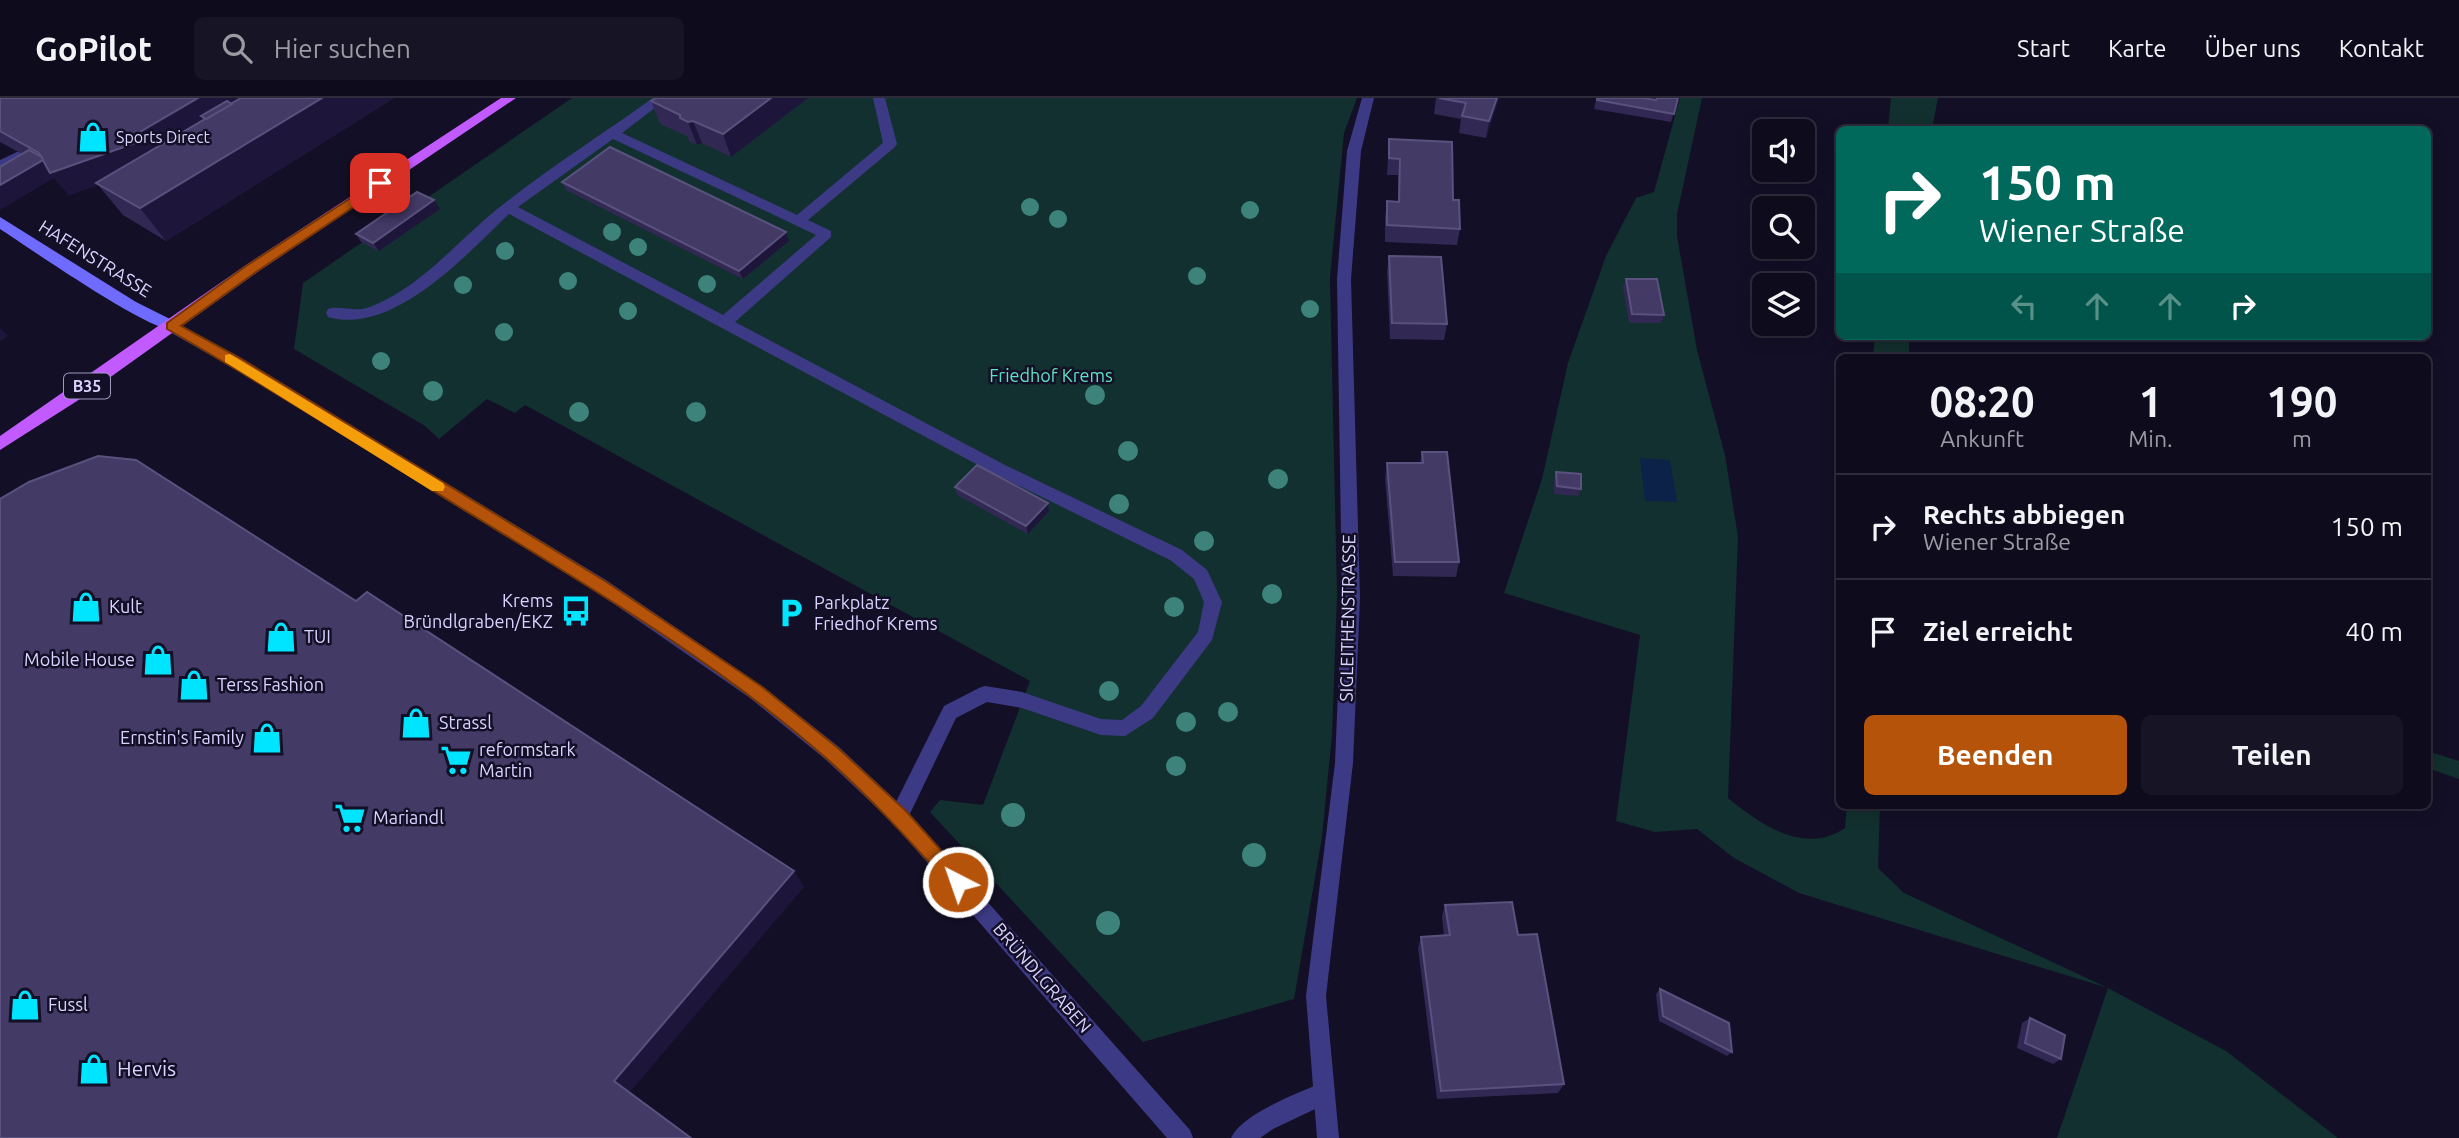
<!DOCTYPE html>
<html lang="de">
<meta charset="utf-8">
<style>
body{margin:0;font-family:Ubuntu,sans-serif;background:#171425;color:#f1f3f6;height:100vh;display:flex;flex-direction:column;font-size:26px;white-space:nowrap}
*{box-sizing:border-box;margin:0}
p{font-size:23px;color:#9b9ba3}
.icon{flex:none;width:38px;height:38px;fill:none;stroke:currentColor;stroke-width:2;stroke-linecap:round;stroke-linejoin:round}
.map{position:relative;flex:1;overflow:hidden}
.sheet{position:absolute;left:1836px;top:256px;width:595px;height:455px;display:flex;flex-direction:column;background:#0e0b1c;border-radius:10px;box-shadow:0 4px 18px #0003,0 0 0 2px #2e2b3b}
.sheet>*{flex:none}
.hud{position:absolute;left:1836px;top:28px;width:595px;height:214px;border-radius:10px;box-shadow:0 4px 18px #0003,0 0 0 2px #2e2b3b;background:#00695c;color:#fff;overflow:hidden}
.buttons{position:absolute;left:1752px;top:21px;display:grid;gap:14px}
.buttons a{display:grid;place-items:center;width:63px;height:63px;border-radius:10px;background:#0e0b1c;box-shadow:0 4px 18px #0003,0 0 0 2px #2e2b3b;font-size:35px}
.pin{position:absolute;display:grid;place-items:center;width:60px;height:60px;color:#fff;margin:-30px;border-radius:14px;box-shadow:0 4px 10px #0006}
.me{position:absolute;width:77px;margin:-38px;rotate:319deg;stroke-linejoin:round;filter:drop-shadow(0 0 5px #0008)}
.turn{display:flex;align-items:center;gap:24px;height:147px;padding:0 28px;font-size:32px}
.turn .icon{width:91px;height:91px;stroke-width:2.5}
.turn b{display:block;font-size:49px;line-height:60px}
.lanes{display:flex;align-items:center;height:66px;padding:0 28px;background:#0003;justify-content:center;gap:35px;direction:ltr}
.lanes .off{opacity:.35}
.eta{display:flex;justify-content:space-evenly;align-items:center;height:119px;text-align:center}
.eta b{font-size:42px;font-weight:700;line-height:49px}
.action{display:flex;gap:14px;margin-top:auto;padding:14px 28px}
.action a{flex:1;height:80px;border-radius:10px;background:#b45309;color:#fff;font-size:28px;font-weight:700;line-height:80px;text-align:center}
.action a+a{background:#171425;color:#f1f3f6}
ul{padding:0;list-style:none}
li{display:flex;align-items:center;gap:21px;height:105px;padding:0 28px;border-top:2px solid #2e2b3b}
li div{flex:1}
li b{display:block;font-size:26px}
li em{font-style:normal}
header{display:flex;align-items:center;gap:42px;box-sizing:border-box;height:98px;padding:0 35px;background:#0e0b1c;border-bottom:2px solid #2e2b3b}
header strong{font-size:33px}
nav{display:flex;gap:38px;margin-inline-start:auto;font-size:24px}
.search{width:490px;height:63px;background:#171425;display:flex;align-items:center;gap:18px;box-sizing:border-box;padding:0 24px;border-radius:10px;color:#9b9ba3;font-size:26px}
.map>svg:first-child{display:block}
.green{fill:#12302f}
.water{fill:#0c2248}
.lines{fill:none;stroke-linecap:round;stroke-linejoin:round}
.lane{fill:#3d3a85;fill-rule:evenodd}
.street{fill:#3d3a85;fill-rule:evenodd}
.secondary{fill:#6f6bff;fill-rule:evenodd}
.primary{fill:#c25bff;fill-rule:evenodd}
.tree{fill:#3d827b}
.wall{fill:#312854}
.shaded-wall{fill:#1d163a}
.building{fill:#433a66;stroke:#5a527e;stroke-width:2}
.route{fill:#b45309;stroke:#753606;stroke-width:2}
.slow{fill:#f59e0b}
.labels{text-anchor:middle;stroke-width:5;stroke-linejoin:round;paint-order:stroke}
.far-poi-label{font-size:16px;fill:#d9d4ff;stroke:#130f26;text-anchor:start}
.shield{fill:#130f26;stroke:#9e99be;stroke-width:2}
.shield-label{font-size:16px;font-weight:bold;fill:#d9d4ff}
.street-label{font-size:18px;fill:#d9d4ff;stroke:#130f26}
.park-label{font-size:18px;fill:#5fe0c0;stroke:#130f26}
.poi-label{font-size:18px;fill:#d9d4ff;stroke:#130f26;text-anchor:start}
.near-poi-label{font-size:21px;fill:#d9d4ff;stroke:#130f26;text-anchor:start}
</style>
<header>
<strong>GoPilot</strong>
<div class="search"><svg class="icon" aria-label="search" viewBox="0 0 24 24"><circle cx="10" cy="10" r="6"/><path d="M15 15l6 6"/></svg>Hier suchen</div>
<nav><a>Start</a><a>Karte</a><a>Über uns</a><a>Kontakt</a></nav>
</header>
<div class="map">
<svg width="2459" height="1040" viewBox="0 0 2459 1040">
<rect width="100%" height="100%" fill="#130f26"/>
<!-- green -->
<g class="green">
<polygon points="572,0 1357,0 1344,35 1330,180 1337,497 1332,637 1322,739 1294,901 1143,944 930,714 940,702 983,707 1030,583 525,307 515,315 487,301 439,341 425,328 294,251 303,185"/>
<path d="M1680,0H1702L1677,116V138L1697,252L1725,357L1738,439L1728,700C1760,726 1804,758 1845,730L1847,707H1880L1878,770L1904,795L2108,890L2226,953L2338,1040H2057L2108,890L1799,795L1734,760L1697,731L1655,734L1616,723L1640,537L1504,495L1542,381L1568,265L1606,158L1636,100L1654,94Z"/>
<polygon points="1891,0 1938,0 1932,31 1888,31"/>
<polygon points="1875,238 1909,238 1909,259 1873,259"/>
<polygon points="2427,653 2459,663 2459,681 2427,670"/>
</g>
<!-- water -->
<polygon class="water" points="1640,360 1670,362 1677,404 1645,403"/>
<g class="lines">
<!-- lane -->
<g class="lane">
<path d="M653,0H668L622,35L797,117L883,45L873,0H885L897,46L895,49L808,122L831,133V139L735,224L1005,367L1182,452L1207,472L1222,504L1212,542L1153,620L1125,638L1101,637L1022,610L987,604L956,620L906,724L899,727L892,724L889,718L944,608L979,590L985,588L1022,594L1101,621L1122,622L1141,608L1198,534L1204,504L1194,481L1170,462L993,375L509,116C466,157 393,238 328,219L326,215L328,211C341,207 355,215 370,209C424,188 460,139 505,105C552,68 604,35 653,0ZM613,41L793,126L816,137L723,217L518,109Z"/>
<polygon points="21,52 26,53 26,59 0,72 0,62"/>
<path d="M1324,984L1332,987L1335,995L1332,1003L1273,1031L1260,1040H1231C1241,1016 1300,994 1324,984Z"/>
</g>
<!-- street -->
<g class="street">
<polygon points="1362,0 1374,0 1361,53 1351,181 1360,500 1353,665 1326,898 1339,1040 1317,1040 1306,898 1335,665 1342,500 1337,181 1347,53"/>
<polygon points="171,223 240,260 606,482 762,588 839,649 906,712 1190,1032 1193,1040 1167,1040 892,724 825,661 750,600 594,492 230,268 166,232 164,228 166,224"/>
</g>
<!-- secondary -->
<path class="secondary" d="M0,119L136,204L176,224L178,228L176,232C155,238 25,147 0,131Z"/>
<!-- primary -->
<polygon class="primary" points="501,0 516,0 256,175 77,303 0,352 0,338 246,167"/>
</g>
<!-- trees -->
<g class="tree">
<circle cx="1030" cy="109" r="9"/>
<circle cx="1250" cy="112" r="9"/>
<circle cx="1058" cy="121" r="9"/>
<circle cx="612" cy="134" r="9"/>
<circle cx="638" cy="149" r="9"/>
<circle cx="505" cy="153" r="9"/>
<circle cx="1197" cy="178" r="9"/>
<circle cx="568" cy="183" r="9"/>
<circle cx="707" cy="186" r="9"/>
<circle cx="463" cy="187" r="9"/>
<circle cx="1310" cy="211" r="9"/>
<circle cx="628" cy="213" r="9"/>
<circle cx="504" cy="234" r="9"/>
<circle cx="381" cy="263" r="9"/>
<circle cx="433" cy="293" r="10"/>
<circle cx="1095" cy="297" r="10"/>
<circle cx="579" cy="314" r="10"/>
<circle cx="696" cy="314" r="10"/>
<circle cx="1128" cy="353" r="10"/>
<circle cx="1278" cy="381" r="10"/>
<circle cx="1119" cy="406" r="10"/>
<circle cx="1204" cy="443" r="10"/>
<circle cx="1272" cy="496" r="10"/>
<circle cx="1174" cy="509" r="10"/>
<circle cx="1109" cy="593" r="10"/>
<circle cx="1228" cy="614" r="10"/>
<circle cx="1186" cy="624" r="10"/>
<circle cx="1176" cy="668" r="10"/>
<circle cx="1013" cy="717" r="12"/>
<circle cx="1254" cy="757" r="12"/>
<circle cx="1108" cy="825" r="12"/>
</g>
<!-- wall -->
<g class="wall">
<polygon points="0,0 394,0 166,143 123,117 98,87 69,97 54,80 22,56 0,44"/>
<polygon points="656,0 808,0 731,59 702,45 697,47 689,43 687,38 660,26 651,3"/>
<polygon points="1436,0 1499,0 1486,40 1459,35 1461,21 1434,16"/>
<polygon points="1678,0 1671,24 1594,11 1596,1 1656,2"/>
<polygon points="1389,41 1453,102 1460,131 1457,147 1385,144 1385,120 1387,103 1398,104 1398,77 1387,77"/>
<polygon points="562,84 789,143 743,181 566,92"/>
<polygon points="440,111 379,153 361,144 356,136"/>
<polygon points="1389,158 1447,226 1444,242 1390,241 1387,174"/>
<polygon points="1626,181 1664,217 1661,225 1629,225 1623,189"/>
<polygon points="1422,354 1459,464 1456,479 1393,478 1385,380 1387,365 1420,365"/>
<polygon points="1556,374 1581,391 1578,398 1554,396 1554,382"/>
<polygon points="955,389 1048,405 1049,413 1028,436 957,397"/>
<polygon points="1445,807 1518,837 1564,986 1558,995 1437,1001 1418,850 1421,839 1444,838 1442,818"/>
<polygon points="1660,891 1732,954 1727,958 1659,923 1656,896"/>
<polygon points="2030,920 2061,961 2053,966 2017,950 2022,925"/>
</g>
<!-- shaded-wall -->
<g class="shaded-wall">
<polygon points="198,0 252,0 201,18 208,27 96,85 98,87 69,97 54,80 0,112 0,87 45,61 133,38"/>
<polygon points="322,0 394,0 166,143 140,110"/>
<polygon points="771,0 808,0 731,59 723,36"/>
<polygon points="1497,0 1499,0 1486,40 1489,23"/>
<polygon points="693,23 702,45 697,47 688,24"/>
<polygon points="434,102 440,111 379,153 373,145"/>
<polygon points="786,134 789,143 743,181 739,173"/>
<polygon points="0,230 8,238 0,244"/>
<polygon points="1048,405 1049,413 1028,436 1026,428"/>
<polygon points="794,773 804,789 630,994 614,983"/>
</g>
<!-- building -->
<g class="building">
<polygon points="0,0 198,0 133,38 141,43 50,75 39,55 0,33"/>
<polygon points="241,0 322,0 140,110 96,85"/>
<polygon points="656,0 771,0 723,36 693,23 688,24 680,20 680,17 651,3"/>
<polygon points="1439,0 1497,0 1489,23 1462,18 1466,5"/>
<polygon points="1597,0 1642,0 1656,2 1657,0 1678,0 1674,16 1597,2"/>
<polygon points="227,3 232,6 206,21 201,18"/>
<polygon points="1389,41 1452,44 1453,102 1459,102 1460,131 1387,127 1387,103 1399,104 1400,61 1389,60"/>
<polygon points="610,49 786,134 739,173 562,84"/>
<polygon points="29,52 42,59 43,62 0,87 0,69"/>
<polygon points="417,94 434,102 373,145 356,136"/>
<polygon points="1389,158 1441,159 1447,226 1392,225"/>
<polygon points="1626,181 1657,181 1664,217 1632,216"/>
<polygon points="1422,354 1447,354 1459,464 1395,464 1387,365 1423,365"/>
<polygon points="98,358 136,362 356,503 367,494 794,773 614,983 691,1040 0,1040 0,401 29,384"/>
<polygon points="977,367 1048,405 1026,428 955,389"/>
<polygon points="1556,374 1581,376 1581,391 1557,388"/>
<polygon points="1512,804 1518,837 1537,836 1564,986 1441,993 1421,839 1450,837 1445,807"/>
<polygon points="1660,891 1729,925 1732,954 1663,918"/>
<polygon points="2030,920 2065,937 2061,961 2025,945"/>
</g>
<!-- route -->
<path class="route" d="M380,81L387,85L385,88L256,174L181,228L240,260L605,483L761,588L838,650L906,713L964,778L967,784L964,790L958,792L952,790C912,745 872,701 827,661C715,562 583,485 456,407C360,347 265,287 167,231V225L246,168Z"/>
<!-- slow -->
<polygon class="slow" points="230,256 443,385 445,389 443,393 432,393 225,264 225,257"/>
<!-- icons -->
<defs>
<g id="shop-bare" transform="scale(2.415)"><path d="M-5-2.5h2.3a2.7 3.5 0 0 1 5.4 0H5L5.5 6h-11ZM-1.5-2.5h3a1.5 2.3 0 0 0-3 0Z" fill="#00e5ff" stroke="#130f26" stroke-width="2.5" paint-order="stroke"/></g>
<g id="bus-bare" transform="scale(2.415)"><path d="M-5-6H5V4H4V6H2V4H-2V6H-4V4H-5ZM-3.5-4V0h7V-4ZM-3.5 1.2v1.5H-2V1.2ZM2 1.2v1.5H3.5V1.2Z" fill="#00e5ff" stroke="#130f26" stroke-width="2.5" paint-order="stroke"/></g>
<g id="parking-bare" transform="scale(2.415)"><path d="M-3.5-5.5H1a3.5 3.5 0 0 1 0 7H-1V5.5H-3.5ZM-1-3.4V-.6H.8a1.4 1.4 0 0 0 0-2.8Z" fill="#00e5ff" stroke="#130f26" stroke-width="2.5" paint-order="stroke"/></g>
<g id="supermarket-bare" transform="scale(2.415)"><path d="M-6-5.5h2.5l.6 2H6L4.5 2H-2.5L-4.4-4H-6ZM-1.5 3.2a1.3 1.3 0 1 0 .1 0ZM3 3.2a1.3 1.3 0 1 0 .1 0Z" fill="#00e5ff" stroke="#130f26" stroke-width="2.5" paint-order="stroke"/></g>
</defs>
<g fill-rule="evenodd">
<use href="#shop-bare" x="93" y="39"/>
<use href="#shop-bare" x="86" y="509"/>
<use href="#bus-bare" x="576" y="513"/>
<use href="#parking-bare" x="791" y="515"/>
<use href="#shop-bare" x="281" y="539"/>
<use href="#shop-bare" x="158" y="562"/>
<use href="#shop-bare" x="194" y="587"/>
<use href="#shop-bare" x="416" y="625"/>
<use href="#shop-bare" x="267" y="640"/>
<use href="#supermarket-bare" x="456" y="662"/>
<use href="#supermarket-bare" x="350" y="720"/>
<use href="#shop-bare" x="25" y="907"/>
<use href="#shop-bare" x="94" y="971"/>
</g>
<g class="labels">
<!-- far-poi labels -->
<g class="far-poi-label">
<text x="116" y="45">Sports Direct</text>
</g>
<!-- shield labels -->
<rect class="shield" x="64" y="275.5" width="46" height="25" rx="5"/>
<g class="shield-label">
<text x="87" y="294">B35</text>
</g>
<!-- street labels -->
<g class="street-label">
<text transform="translate(95 161) rotate(32)" y="6">HAFENSTRASSE</text>
<text transform="translate(1348 520) rotate(-89)" y="6">SIGLEITHENSTRASSE</text>
<text transform="translate(1042 880) rotate(49)" y="6">BRÜNDLGRABEN</text>
</g>
<!-- park labels -->
<g class="park-label">
<text x="1051" y="284">Friedhof Krems</text>
</g>
<!-- poi labels -->
<g class="poi-label">
<text x="553" y="509" text-anchor="end">Krems<tspan x="553" dy="21">Bründlgraben/EKZ</tspan></text>
<text x="814" y="511">Parkplatz<tspan x="814" dy="21">Friedhof Krems</tspan></text>
<text x="109" y="515">Kult</text>
<text x="304" y="545">TUI</text>
<text x="135" y="568" text-anchor="end">Mobile House</text>
<text x="217" y="593">Terss Fashion</text>
<text x="439" y="631">Strassl</text>
<text x="244" y="646" text-anchor="end">Ernstin's Family</text>
<text x="479" y="658">reformstark<tspan x="479" dy="21">Martin</tspan></text>
<text x="373" y="726">Mariandl</text>
<text x="48" y="913">Fussl</text>
</g>
<!-- near-poi labels -->
<g class="near-poi-label">
<text x="117" y="978">Hervis</text>
</g>
</g>
</svg>
<div class="buttons">
<a><svg class="icon" aria-label="sound" viewBox="0 0 24 24"><path d="M4 9h4l5-4v14l-5-4H4zM17 9q2 3 0 6"/></svg></a>
<a><svg class="icon" aria-label="search" viewBox="0 0 24 24"><circle cx="10" cy="10" r="6"/><path d="M15 15l6 6"/></svg></a>
<a><svg class="icon" aria-label="layers" viewBox="0 0 24 24"><path d="M12 4l9 5-9 5-9-5zM3 14l9 5 9-5"/></svg></a>
</div>
<div class="pin" style="left:380px;top:85px;background:#d93025"><svg class="icon" aria-label="arrive" viewBox="0 0 24 24"><path d="M6 21V4h12l-3 4 3 4H6"/></svg></div>
<svg class="me" style="left:958px;top:784px" viewBox="-20 -20 40 40"><circle r="17" fill="#b45309" stroke="#fff" stroke-width="3"/><path d="M0-11L8 9 0 5-8 9z" fill="#fff"/></svg>
<div class="hud">
<div class="turn"><svg class="icon" aria-label="right" viewBox="0 0 24 24"><path d="M7 20v-9h11M14 6l5 5-5 5"/></svg><div><b>150 m</b>Wiener Straße</div></div>
<div class="lanes"><svg class="icon off" aria-label="left" viewBox="0 0 24 24"><path d="M17 20v-9H6M10 6l-5 5 5 5"/></svg><svg class="icon off" aria-label="ahead" viewBox="0 0 24 24"><path d="M12 20V5M6 11l6-6 6 6"/></svg><svg class="icon off" aria-label="ahead" viewBox="0 0 24 24"><path d="M12 20V5M6 11l6-6 6 6"/></svg><svg class="icon" aria-label="right" viewBox="0 0 24 24"><path d="M7 20v-9h11M14 6l5 5-5 5"/></svg></div>
</div>
<section class="sheet">
<div class="eta">
<div><b>08:20</b><p>Ankunft</p></div>
<div><b>1</b><p>Min.</p></div>
<div><b>190</b><p>m</p></div>
</div>
<ul>
<li><svg class="icon" aria-label="right" viewBox="0 0 24 24"><path d="M7 20v-9h11M14 6l5 5-5 5"/></svg><div><b>Rechts abbiegen</b><p>Wiener Straße</p></div><em>150 m</em></li>
<li><svg class="icon" aria-label="arrive" viewBox="0 0 24 24"><path d="M6 21V4h12l-3 4 3 4H6"/></svg><div><b>Ziel erreicht</b></div><em>40 m</em></li>
</ul>
<div class="action"><a>Beenden</a><a>Teilen</a></div>
</section>
</div>
